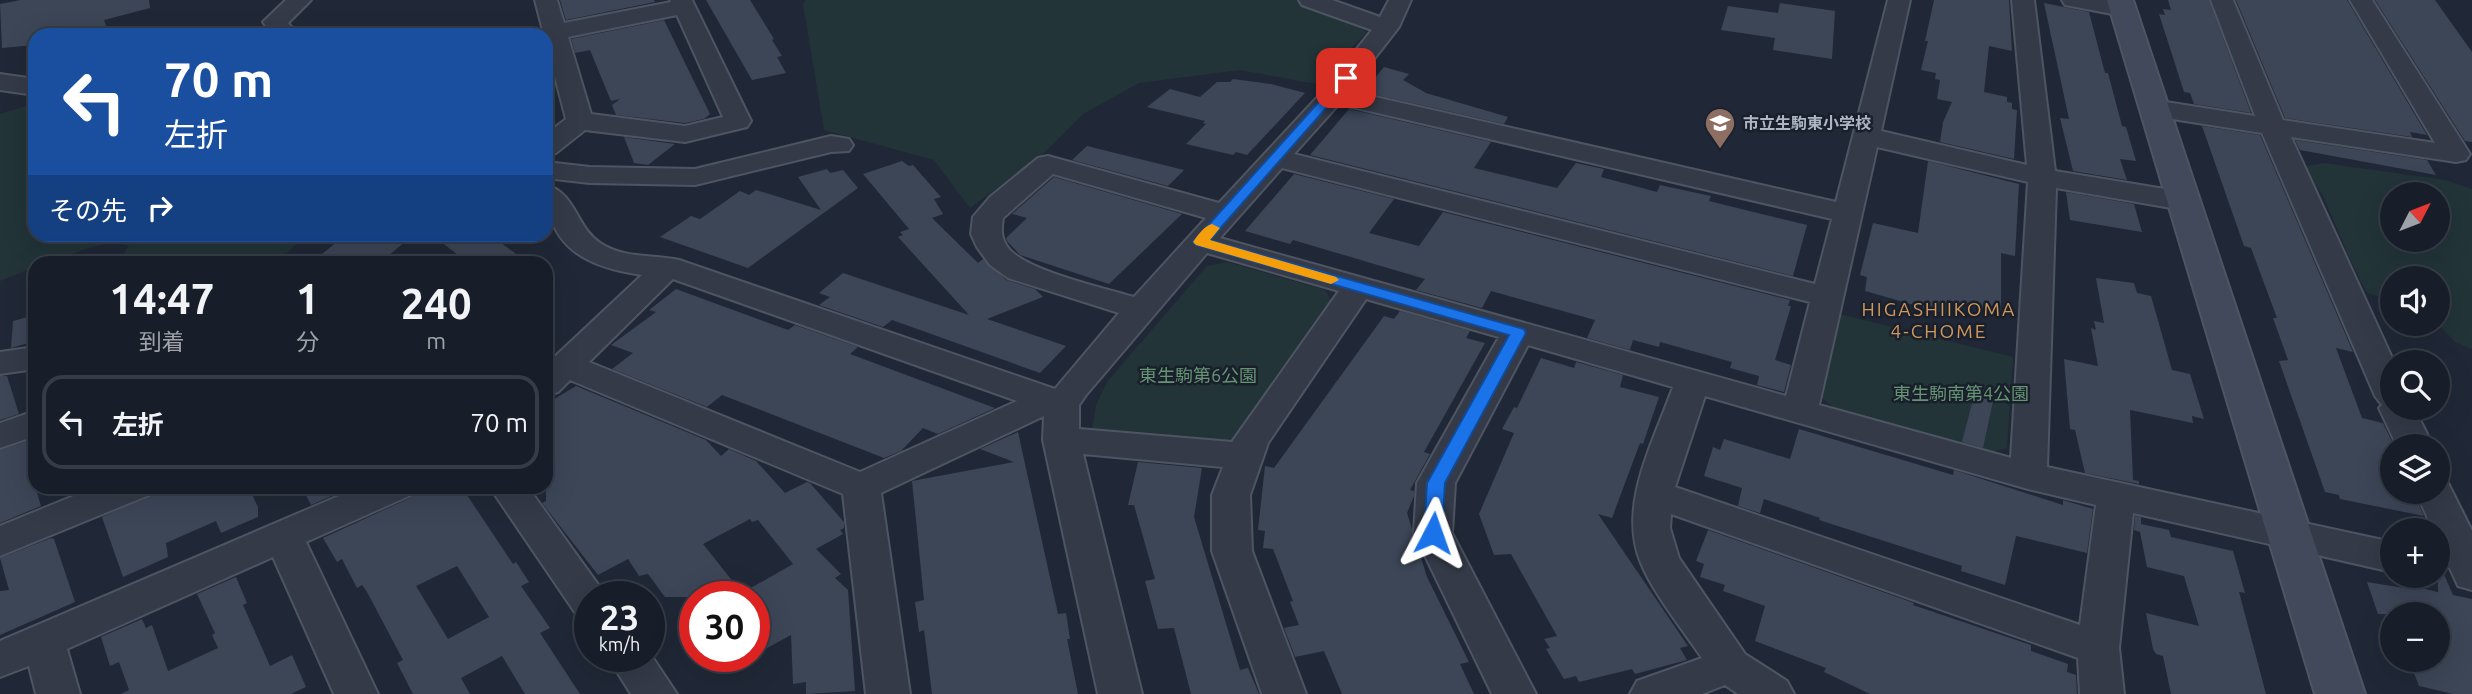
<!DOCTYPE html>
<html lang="ja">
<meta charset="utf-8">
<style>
body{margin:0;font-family:Ubuntu,"Noto Sans JP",sans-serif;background:#212731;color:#f1f3f6;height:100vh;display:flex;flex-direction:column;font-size:26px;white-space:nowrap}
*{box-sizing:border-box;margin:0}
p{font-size:23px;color:#9fa2a8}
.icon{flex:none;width:38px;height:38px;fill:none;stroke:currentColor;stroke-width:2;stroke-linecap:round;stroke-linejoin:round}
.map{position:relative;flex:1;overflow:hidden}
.panel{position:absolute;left:28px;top:256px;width:525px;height:238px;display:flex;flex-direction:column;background:#181e29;border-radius:21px;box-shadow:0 7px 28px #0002,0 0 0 2px #363c46}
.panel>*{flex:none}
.hud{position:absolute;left:28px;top:28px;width:525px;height:214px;border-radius:21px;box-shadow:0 7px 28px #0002,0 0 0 2px #363c46;background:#1a4fa0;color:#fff;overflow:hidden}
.needle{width:46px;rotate:48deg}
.fabs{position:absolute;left:2380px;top:182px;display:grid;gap:14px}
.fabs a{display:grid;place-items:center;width:70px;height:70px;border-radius:50%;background:#181e29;box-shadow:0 7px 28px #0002,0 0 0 2px #363c46;font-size:35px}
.speed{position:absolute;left:574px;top:581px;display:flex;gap:14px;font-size:35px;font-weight:700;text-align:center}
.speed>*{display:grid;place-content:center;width:91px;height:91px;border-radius:50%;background:#181e29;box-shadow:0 7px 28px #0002,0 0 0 2px #363c46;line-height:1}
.speed small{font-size:18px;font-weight:400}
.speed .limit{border:10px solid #d22;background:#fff;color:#111}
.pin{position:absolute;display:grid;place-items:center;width:60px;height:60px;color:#fff;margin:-30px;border-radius:14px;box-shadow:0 4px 10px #0006}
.me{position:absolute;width:77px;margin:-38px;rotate:4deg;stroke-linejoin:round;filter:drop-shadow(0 0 5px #0008)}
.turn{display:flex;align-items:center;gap:24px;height:147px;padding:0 21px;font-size:32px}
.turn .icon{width:91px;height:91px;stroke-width:2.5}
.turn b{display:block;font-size:49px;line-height:60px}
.then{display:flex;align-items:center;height:66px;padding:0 21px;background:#0003;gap:14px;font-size:26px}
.eta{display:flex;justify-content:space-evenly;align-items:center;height:119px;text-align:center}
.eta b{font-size:42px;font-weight:700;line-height:49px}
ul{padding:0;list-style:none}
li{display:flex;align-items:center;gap:21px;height:94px;margin:0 14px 10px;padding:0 7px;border:4px solid #363c46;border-radius:21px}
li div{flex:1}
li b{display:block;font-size:26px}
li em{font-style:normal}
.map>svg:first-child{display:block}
.green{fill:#223438;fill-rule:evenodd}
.building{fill:#3c4657;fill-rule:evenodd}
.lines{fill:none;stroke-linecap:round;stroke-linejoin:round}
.street-casing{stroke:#4e5562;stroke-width:4}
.secondary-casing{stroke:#4e5562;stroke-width:4}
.street{fill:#343a48;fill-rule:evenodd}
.secondary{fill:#42495b;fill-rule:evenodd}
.route{fill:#1a73e8;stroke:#114b97;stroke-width:2}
.slow{fill:#f59e0b}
.labels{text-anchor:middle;stroke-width:5;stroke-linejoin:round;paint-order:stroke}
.far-poi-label{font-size:16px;font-weight:bold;fill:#aeb5c4;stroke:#19202c;text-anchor:start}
.park-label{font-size:18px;fill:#669474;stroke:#19202c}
.neighbourhood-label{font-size:19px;letter-spacing:2px;fill:#d1985c;stroke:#19202c}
</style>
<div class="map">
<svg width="2472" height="694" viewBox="0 0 2472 694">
<rect width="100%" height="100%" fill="#202837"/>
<!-- green -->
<g class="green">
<polygon points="806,0 1302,0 1367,32 1316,84 1240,70 1139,83 1083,114 1042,155 970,208 934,160 824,130 803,4"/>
<path d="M32,104H35V234L306,235L287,253L261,262H117L129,246C91,237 71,262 35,262V267L0,281V114Z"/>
<path d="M2324,163L2445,180L2472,189V349L2455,342L2438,324V278H2392V300L2367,293L2348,255L2323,195L2311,179L2307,166ZM2392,194H2438V240H2392Z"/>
<polygon points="1227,262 1325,290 1332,302 1228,448 1091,436 1096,405 1107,382 1207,266"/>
<polygon points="1839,314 2013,357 2007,448 1991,452 1834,408 1821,397"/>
</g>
<!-- building -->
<g class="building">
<polygon points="21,0 149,0 150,8 104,20 108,31 90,35 35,35 35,45 2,48 0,4"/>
<polygon points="560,0 654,0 655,2 566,20"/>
<polygon points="706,0 750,0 774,39 772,40 782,56 777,57 786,73 752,80"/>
<polygon points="1934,0 2009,0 2012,51 1989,46 1984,92 2007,97 2007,102 2012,103 2012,109 2017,110 2014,159 1940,142 1943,122 1952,102 1937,99 1940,80 1935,79 1936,73 1921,70 1928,41 1925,41"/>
<polygon points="2168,0 2209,0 2251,113 2194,104 2190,93 2184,92 2159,14 2165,15 2163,9 2171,10"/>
<polygon points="2236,0 2347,0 2427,135 2410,132 2412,137 2285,118"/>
<polygon points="2375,0 2435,0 2472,52 2472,142 2465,141"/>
<polygon points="1780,3 1835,11 1832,59 1773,50 1775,38 1721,30 1728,6 1778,13"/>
<polygon points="2044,3 2089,12 2105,73 2108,73 2122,126 2126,127 2136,161 2120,159 2127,180 2073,171 2060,118 2069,119"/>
<polygon points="664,20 710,114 704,119 685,123 616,115 612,105 620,99 611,101 590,50 575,53 571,39"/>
<polygon points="1384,67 1409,74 1403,80 1426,93 1508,117 1504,124 1363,92"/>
<polygon points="1233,79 1271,84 1305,93 1247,155 1236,152 1233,155 1186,144 1206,124 1203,123 1205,121 1147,107 1170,89 1200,97 1217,82 1230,82"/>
<polygon points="1349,109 1491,142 1474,168 1557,188 1576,163 1604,169 1601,177 1657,192 1660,185 1711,196 1709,201 1807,225 1793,276 1310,155"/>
<polygon points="2202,126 2260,135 2353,352 2336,348 2362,418 2383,423 2394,446 2392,492 2413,492 2424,516 2340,499 2339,495 2325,492 2279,361 2288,360 2273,318 2277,318 2251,248 2244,246"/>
<polygon points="624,137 675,144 648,165 634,163"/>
<polygon points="2295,140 2427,160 2436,175 2300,150"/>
<polygon points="1087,146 1184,170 1168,186 1072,160"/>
<polygon points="902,161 909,166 913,165 941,197 934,199 943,214 932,218 978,263 983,259 1006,280 1035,289 1043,297 987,319 1066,346 1040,373 892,320 883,327 819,305 830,297 819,293 843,273 969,315 898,237 903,235 900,232 909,229 863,174"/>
<polygon points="1928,161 2019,184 2015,256 2001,253 2001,314 1947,300 1946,314 1865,291 1867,277 1860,275 1873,223 1918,233"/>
<polygon points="827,169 830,173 843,170 858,188 748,268 660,237 691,216 700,219 740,191 749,195 756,190 821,210 798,177"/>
<polygon points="1294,174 1394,199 1369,233 1419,246 1443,212 1790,300 1788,306 1791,306 1775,360 1791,365 1784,392 1757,385 1759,376 1730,368 1732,362 1660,342 1659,347 1633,340 1630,350 1587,338 1595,320 1491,291 1482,308 1416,290 1425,279 1293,240 1290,244 1245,231"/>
<polygon points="1054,177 1182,214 1109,284 1020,255 1007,241 1006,238 1027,218 1012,214"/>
<polygon points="2066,192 2134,204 2142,232 2070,220"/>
<polygon points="347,234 414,234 381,262 312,262"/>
<polygon points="431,234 489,234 527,262 467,262"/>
<polygon points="2096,278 2134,283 2137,293 2151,296 2172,370 2190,374 2204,419 2192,416 2193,423 2130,410 2133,480 2139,481 2139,484 2085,473 2075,430 2070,429 2064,359 2098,366 2091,328 2096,330 2094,321 2104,323"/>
<polygon points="676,289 788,330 795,325 858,347 850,354 995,408 938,434 923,428 901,451 884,458 722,395 707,407 612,369 633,353 611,345 656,312 649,310"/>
<polygon points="1400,311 1470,331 1466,338 1485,343 1424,452 1430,454 1410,490 1414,491 1414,496 1407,513 1427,577 1469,662 1460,664 1474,694 1342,694 1324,651 1295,657 1284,628 1299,625 1290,602 1293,601 1273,549 1263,548 1265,531 1258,530 1265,466 1274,468 1384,316 1394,319"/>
<polygon points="35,315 35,341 11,348 13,321"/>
<polygon points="1541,358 1574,368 1576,362 1623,375 1620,387 1659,397 1643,444 1640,443 1612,518 1598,514 1688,646 1680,648 1687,660 1635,674 1632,669 1579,682 1576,676 1564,679 1546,649 1550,648 1544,639 1557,636 1511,554 1494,555 1479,514 1514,433 1502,429 1514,407 1517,408"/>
<polygon points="0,376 7,376 19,414 0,420"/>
<path d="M576,386L706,440L721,456L729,449L756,461L785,493L807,482L810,483L844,522V528L840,530L843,534L816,549L841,574L835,578L848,590L855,691L806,694V682L793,684L791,635L754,655V597H665L648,574L639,576L628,559L598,575L542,503L546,501V404ZM750,519L752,522L758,520L793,564L742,593L703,544Z"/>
<polygon points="1976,388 1995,392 1983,448 1962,442"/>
<polygon points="1799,429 1953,475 1954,470 2063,505 2063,500 2093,509 2087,553 2016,536 2005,585 1961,571 1962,566 1819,520 1820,518 1764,499 1760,513 1738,506 1742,488 1704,476 1713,447 1720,450 1724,439 1790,459"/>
<polygon points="1018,432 1058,614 1066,613 1070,639 1067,639 1078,694 932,694 924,630 919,632 915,602 924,600 912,481 1014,462 980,449"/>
<polygon points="28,441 29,445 35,442 35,486 41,506 0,523 0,450"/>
<polygon points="1138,462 1202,468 1194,517 1240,670 1248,668 1259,694 1191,694 1174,628 1158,629 1145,581 1155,579 1134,505 1128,505"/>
<polygon points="169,486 248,486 258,507 258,517 221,533 216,521 166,543 168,557 123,577 102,517"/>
<polygon points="301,486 354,486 311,505"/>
<path d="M418,486H461L513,564L516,562L529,582L521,586L550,628L540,633L580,694H525L502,656L461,678L470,694H413L397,663L403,660L367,592L362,585L357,588L342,559L337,562L323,538L412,497ZM457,566L489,617L448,639L416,586Z"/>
<polygon points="2135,516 2141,517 2141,524 2169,530 2171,537 2233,551 2245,593 2239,592 2266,694 2171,694 2163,656 2156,654 2153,649 2146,613 2199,626 2184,576 2147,567 2140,532 2134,530"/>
<polygon points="1708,530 1914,603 1913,605 2031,645 2031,651 2068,664 2067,672 2076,675 2077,694 1870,694 1824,672 1826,668 1755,641 1765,606 1723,591 1725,585 1700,577 1704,564 1696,561"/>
<polygon points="51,538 54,539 75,602 0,635 0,591 9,590 0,558"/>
<polygon points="2438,561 2453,595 2472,599 2472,694 2453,694 2419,686 2409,660 2438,660 2438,614 2378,614 2367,582 2410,589 2408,585 2438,592"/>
<polygon points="236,577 247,603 243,605 270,666 292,655 306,687 291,694 121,694 129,690 119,662 110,666 101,637 142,619 146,628 152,625 168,671 218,648 212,635 215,633 197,594"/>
</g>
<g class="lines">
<!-- street casing -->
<g class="street-casing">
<g id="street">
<polygon points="286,0 311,0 288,23 298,35 273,35 263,22"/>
<path d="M535,0H557L564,23L671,2L670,0H692L751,121L747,127L685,142L585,130L556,153L546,155V134L566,119ZM677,15L723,117L685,126L591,114L568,37Z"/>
<path d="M1299,0H1332L1380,17L1389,0H1411L1399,27L1349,91L1836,202L1888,0H1910L1881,131L2027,165L2012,0H2034L2055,171L2183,192L2193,195L2197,201L2193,207L2183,210L2056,188L2047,467L2392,542V572L2133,513L2119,648L2124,694H2080L2078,658L1671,514L1670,528L1679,558L1745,654L1787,681L1794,694H1738L1725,685L1702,694H1630L1637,681L1702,658C1683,630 1653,593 1641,563C1617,506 1654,441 1673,387L1528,345L1455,483L1452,533L1536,694H1492L1414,533L1417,483L1499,337L1366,299L1268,443L1250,495L1252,551L1306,694H1262L1212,551V495L1223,467L1083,454L1142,694H1098L1043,440L1044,416L881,493L910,694H866L843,494L570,380L558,392L546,395V365L642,275C586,267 546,247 546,185C576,193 576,227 600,243C624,259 652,254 679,260L1055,389L1119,313L1008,278L990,265L977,247L971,234L973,217L990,197L1038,158L1048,156L1219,203L1324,90L1372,30L1302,5ZM1339,104L1832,219L1815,284L1294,154ZM1877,147L2028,182L2011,458L1819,405ZM1282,168L1810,302L1786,396L1220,238ZM1053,174L1206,218L1134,297C1104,288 1028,271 1009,249C1001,239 1001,231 1003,218ZM1207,253L1339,291L1232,442L1079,429V405L1086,395ZM673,279L1017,401L860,472L589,362ZM1705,396L2028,489L2096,505L2080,625L1675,487Z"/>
<polygon points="2062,0 2111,0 2131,4 2135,9 2131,14 2123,16 2065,5"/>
<polygon points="2211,0 2233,0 2283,120 2435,143 2350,0 2372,0 2470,154 2466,160 2456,162 2291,137 2394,362 2392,408 2414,408 2433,446 2397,446 2379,408 2382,405 2375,396 2262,133 2153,116 2144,114 2140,108 2144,102 2153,100 2255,116"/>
<polygon points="0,74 35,79 35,95 0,90"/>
<polygon points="831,136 849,139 853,145 849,151 831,152 695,185 590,183 546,178 546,162 590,167 695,169"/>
<polygon points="35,347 35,369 0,374 0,352"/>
<polygon points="35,411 35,436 0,448 0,423"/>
<polygon points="2438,479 2448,483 2472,531 2472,590 2458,586 2438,542 2438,530 2433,530 2416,492 2438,492"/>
<polygon points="98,486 154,486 149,495 0,556 0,526"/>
<polygon points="362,486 416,486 411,495 306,542 378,694 334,694 273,557 67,649 80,694 36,694 29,666 0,677 0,641"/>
<polygon points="489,486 527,486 607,597 590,597 590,619 576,614"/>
<polygon points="649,652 677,694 631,694 607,656 649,656"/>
</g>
</g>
<!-- secondary casing -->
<g class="secondary-casing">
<polygon id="secondary" points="2107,0 2133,0 2365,694 2315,694"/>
</g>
<!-- street -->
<use href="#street" class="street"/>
<!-- secondary -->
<use href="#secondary" class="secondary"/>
</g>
<!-- route -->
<polygon class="route" points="1346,75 1350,76 1350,81 1210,240 1524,329 1526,333 1445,483 1442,533 1440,537 1427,537 1424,533 1427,483 1509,335 1196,245 1193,242 1342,76"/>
<!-- slow -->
<path class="slow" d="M1212,224L1220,228L1210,240L1336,277L1339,280L1331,284L1196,245L1193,242C1198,235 1204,226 1212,224Z"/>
<!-- icons -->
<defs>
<g id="school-pin" transform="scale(1.575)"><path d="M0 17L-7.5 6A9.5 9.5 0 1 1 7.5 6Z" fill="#8d6e63" stroke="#19202c"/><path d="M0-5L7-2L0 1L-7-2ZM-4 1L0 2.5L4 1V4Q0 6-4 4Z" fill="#fff"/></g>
</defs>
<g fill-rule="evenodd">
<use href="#school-pin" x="1720" y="123"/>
</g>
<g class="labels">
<!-- far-poi labels -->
<g class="far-poi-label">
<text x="1743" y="129">市立生駒東小学校</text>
</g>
<!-- park labels -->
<g class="park-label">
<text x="1198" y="382">東生駒第6公園</text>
<text x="1961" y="400">東生駒南第4公園</text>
</g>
<!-- neighbourhood labels -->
<g class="neighbourhood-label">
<text x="1939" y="316">HIGASHIIKOMA<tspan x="1939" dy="22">4-CHOME</tspan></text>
</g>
</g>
</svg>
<div class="fabs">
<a><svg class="needle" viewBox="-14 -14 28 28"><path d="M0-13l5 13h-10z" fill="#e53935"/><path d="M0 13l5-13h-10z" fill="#9fa2a8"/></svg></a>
<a><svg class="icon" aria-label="sound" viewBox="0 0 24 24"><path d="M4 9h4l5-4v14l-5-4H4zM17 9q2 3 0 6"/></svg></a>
<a><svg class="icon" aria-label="search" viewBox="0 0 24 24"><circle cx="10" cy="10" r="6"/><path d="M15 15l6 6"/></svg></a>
<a><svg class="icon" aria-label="layers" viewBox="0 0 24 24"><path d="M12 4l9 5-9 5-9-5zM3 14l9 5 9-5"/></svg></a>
<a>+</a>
<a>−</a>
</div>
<div class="speed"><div>23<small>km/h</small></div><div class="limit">30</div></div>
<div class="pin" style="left:1346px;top:78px;background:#d93025"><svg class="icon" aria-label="arrive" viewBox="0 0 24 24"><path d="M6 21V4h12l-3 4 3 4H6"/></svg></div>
<svg class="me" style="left:1433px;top:533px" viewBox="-20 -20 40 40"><path d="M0-17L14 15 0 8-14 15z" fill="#1a73e8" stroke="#fff" stroke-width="4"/></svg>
<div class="hud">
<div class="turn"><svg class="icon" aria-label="left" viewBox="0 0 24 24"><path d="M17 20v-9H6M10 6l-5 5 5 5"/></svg><div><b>70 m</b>左折</div></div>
<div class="then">その先<svg class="icon" aria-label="right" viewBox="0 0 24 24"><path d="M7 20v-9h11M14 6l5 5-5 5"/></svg></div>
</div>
<section class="panel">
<div class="eta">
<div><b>14:47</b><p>到着</p></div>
<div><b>1</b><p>分</p></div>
<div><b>240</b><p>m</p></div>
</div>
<ul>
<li><svg class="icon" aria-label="left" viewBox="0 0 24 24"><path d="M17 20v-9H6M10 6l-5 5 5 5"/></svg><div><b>左折</b></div><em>70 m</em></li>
</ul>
</section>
</div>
